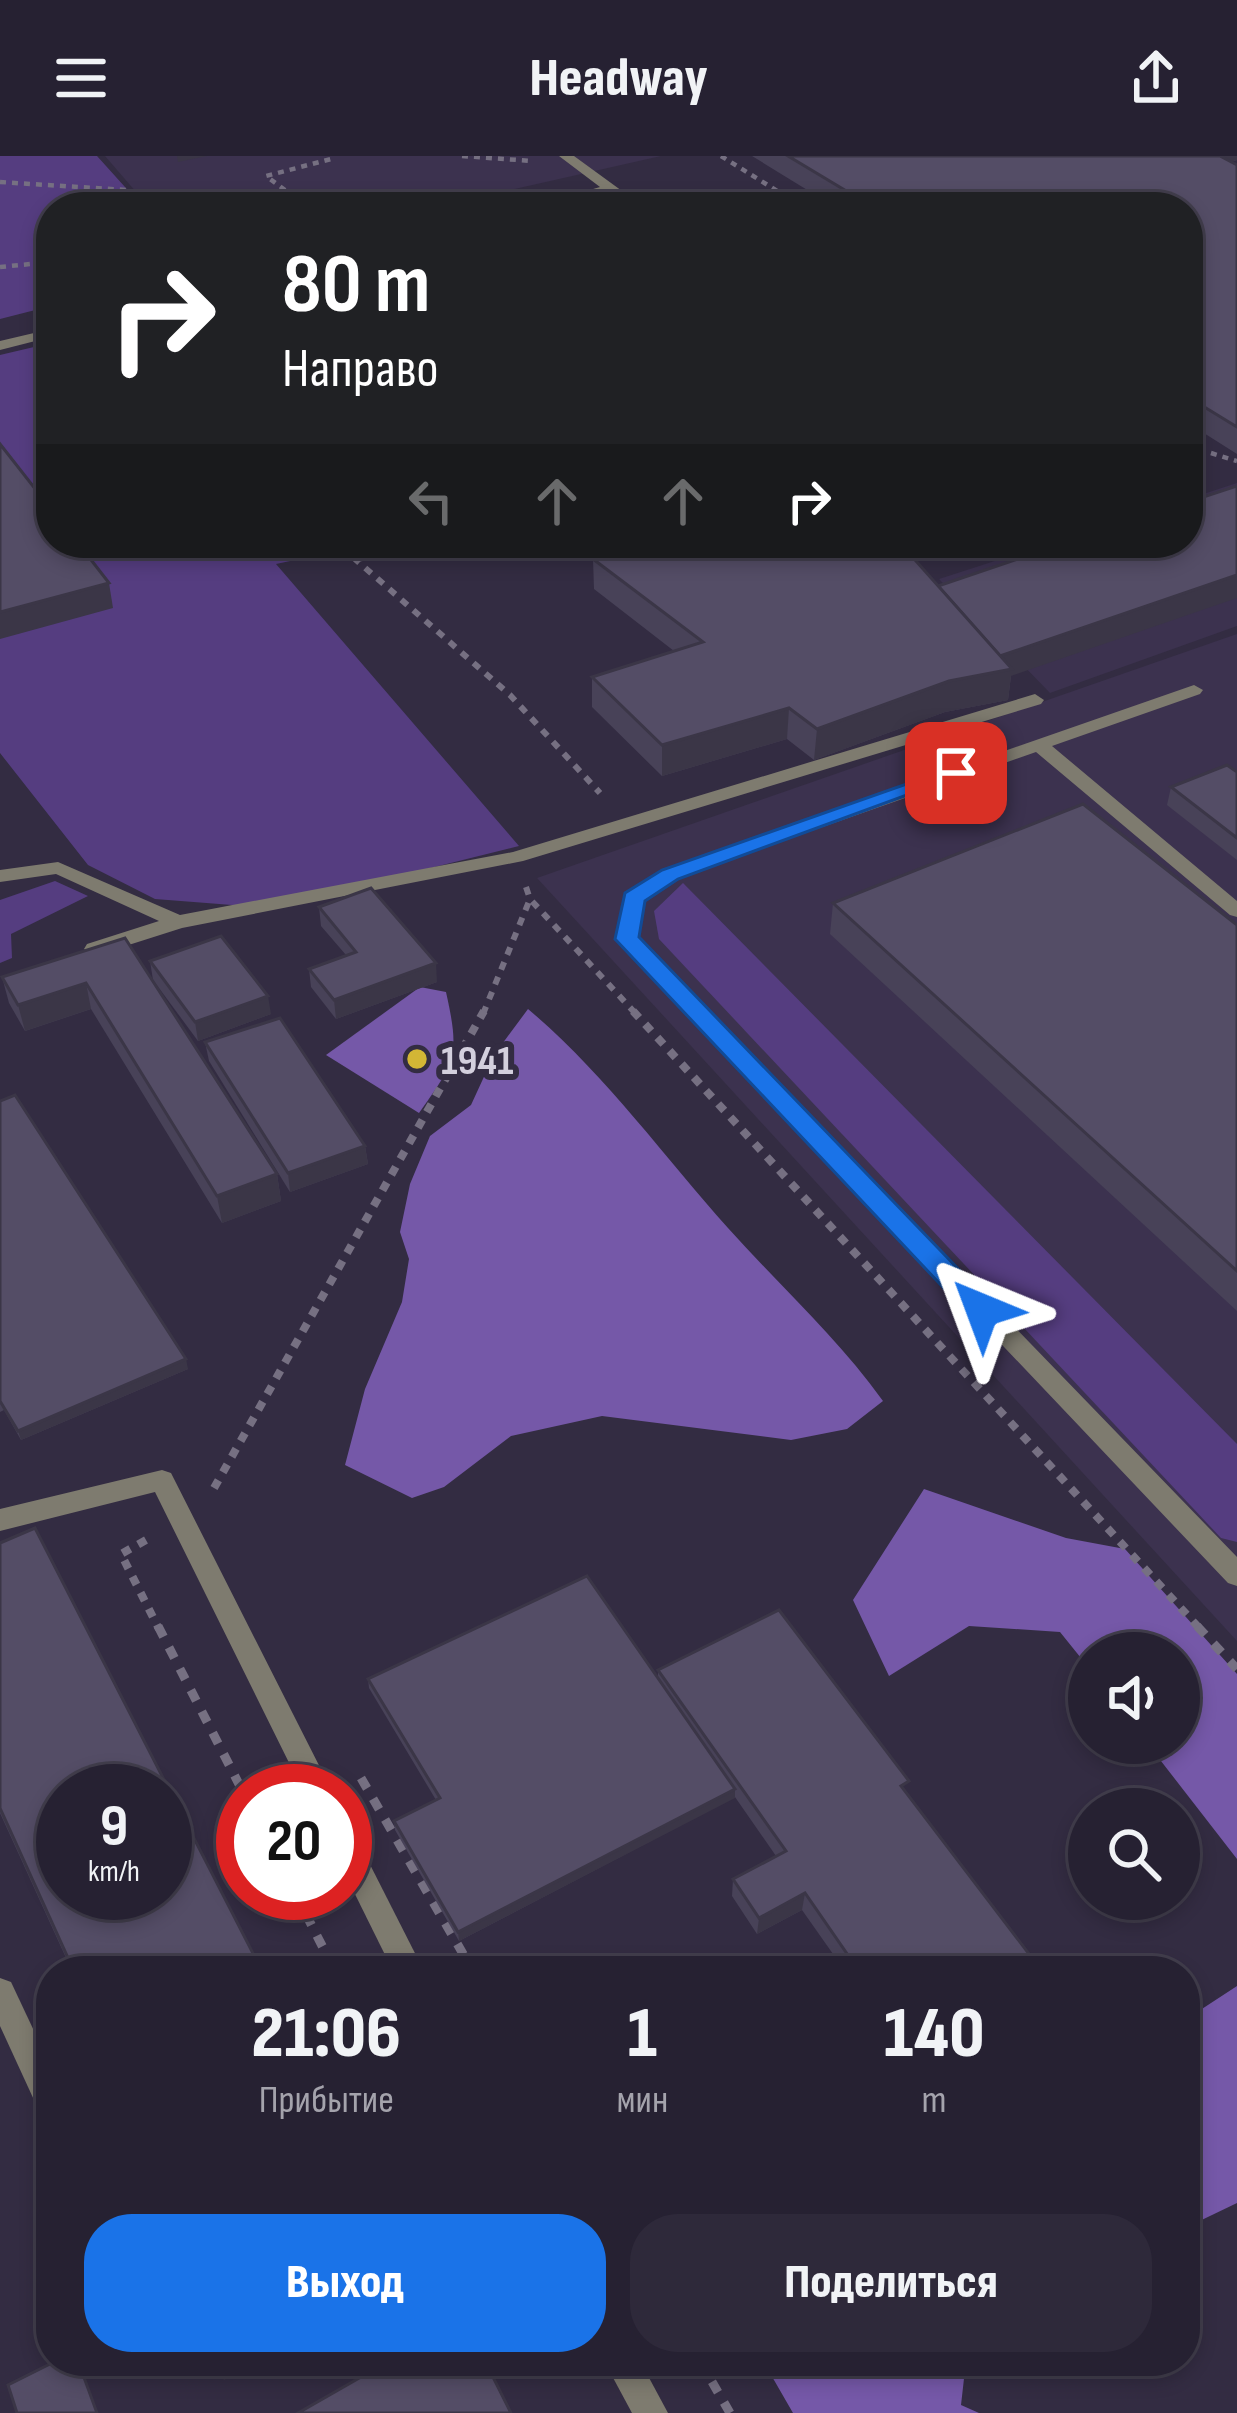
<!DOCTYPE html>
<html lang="ru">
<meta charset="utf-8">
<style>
body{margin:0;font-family:"Sofia Sans Condensed",sans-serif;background:#2e293a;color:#f1f3f6;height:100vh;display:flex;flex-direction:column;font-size:45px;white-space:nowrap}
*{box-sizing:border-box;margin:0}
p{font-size:39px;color:#a4a3ac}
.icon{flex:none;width:66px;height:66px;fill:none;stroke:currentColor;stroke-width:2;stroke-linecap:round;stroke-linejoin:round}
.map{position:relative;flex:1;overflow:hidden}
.panel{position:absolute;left:36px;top:1800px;width:1164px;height:420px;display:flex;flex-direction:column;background:#262132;border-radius:48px;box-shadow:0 6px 18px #0003,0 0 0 3px #423e4d}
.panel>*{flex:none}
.hud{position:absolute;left:36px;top:36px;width:1167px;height:366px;border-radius:48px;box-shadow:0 6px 18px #0003,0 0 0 3px #423e4d;background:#202124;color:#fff;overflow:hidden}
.buttons{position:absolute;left:1068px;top:1476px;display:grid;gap:24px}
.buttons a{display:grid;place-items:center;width:132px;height:132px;border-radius:50%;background:#262132;box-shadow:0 6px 18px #0003,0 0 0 3px #423e4d;font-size:60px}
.speed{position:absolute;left:36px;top:1608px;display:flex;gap:24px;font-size:60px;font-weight:700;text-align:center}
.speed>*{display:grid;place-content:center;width:156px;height:156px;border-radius:50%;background:#262132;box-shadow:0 6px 18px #0003,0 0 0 3px #423e4d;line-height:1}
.speed small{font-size:30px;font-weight:400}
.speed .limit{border:18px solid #d22;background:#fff;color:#111}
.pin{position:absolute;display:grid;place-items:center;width:102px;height:102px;color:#fff;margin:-51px;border-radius:24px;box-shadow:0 6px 18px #0006}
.me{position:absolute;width:132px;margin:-66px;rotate:316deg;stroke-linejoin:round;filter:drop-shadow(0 0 9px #0008)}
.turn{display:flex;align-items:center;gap:42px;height:252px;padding:0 48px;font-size:54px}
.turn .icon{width:156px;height:156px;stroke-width:2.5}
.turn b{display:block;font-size:84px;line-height:102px}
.lanes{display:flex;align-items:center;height:114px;padding:0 48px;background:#0003;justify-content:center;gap:60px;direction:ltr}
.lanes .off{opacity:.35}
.eta{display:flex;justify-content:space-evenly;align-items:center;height:204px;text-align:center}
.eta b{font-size:72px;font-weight:800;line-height:84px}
.cta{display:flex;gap:24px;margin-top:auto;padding:24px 48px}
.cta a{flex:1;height:138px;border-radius:48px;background:#1a73e8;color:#fff;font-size:48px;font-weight:800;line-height:138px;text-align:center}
.cta a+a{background:#2e293a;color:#f1f3f6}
header{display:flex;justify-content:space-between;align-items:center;height:156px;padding:0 48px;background:#262132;font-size:54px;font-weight:800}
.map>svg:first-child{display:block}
.built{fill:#3c324f}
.green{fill:#553d80}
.forest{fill:#7558a8}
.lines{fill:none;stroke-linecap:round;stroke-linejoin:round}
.path-far3{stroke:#767082;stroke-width:4.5;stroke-dasharray:6 6;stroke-linecap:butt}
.path-far2{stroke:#767082;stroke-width:6;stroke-dasharray:8 8;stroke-linecap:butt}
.path-far1{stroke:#767082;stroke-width:8;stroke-dasharray:9 9;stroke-linecap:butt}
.path{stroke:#767082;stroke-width:9;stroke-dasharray:12 12;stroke-linecap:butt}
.service{fill:#7e7b6f;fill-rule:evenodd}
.wall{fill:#484258}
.shaded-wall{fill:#3b3647}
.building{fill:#544d66;stroke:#3b3647;stroke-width:3;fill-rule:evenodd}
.route{fill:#1a73e8;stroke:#114b97;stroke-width:3}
.poi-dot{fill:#d3b635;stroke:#332c42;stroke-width:4.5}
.labels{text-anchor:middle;stroke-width:12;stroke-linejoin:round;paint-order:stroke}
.poi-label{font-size:42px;font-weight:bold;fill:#d3cfdd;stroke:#332c42;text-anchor:start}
</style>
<header><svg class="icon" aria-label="menu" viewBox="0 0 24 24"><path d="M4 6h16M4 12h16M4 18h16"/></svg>Headway<svg class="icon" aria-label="share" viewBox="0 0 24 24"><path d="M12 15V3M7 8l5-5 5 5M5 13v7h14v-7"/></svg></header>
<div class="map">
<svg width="1237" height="2257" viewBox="0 0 1237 2257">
<rect width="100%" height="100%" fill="#332c42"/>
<!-- built -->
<g class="built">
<polygon points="105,0 661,0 435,51 149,51"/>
<polygon points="1237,327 1237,470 1050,537 939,423 1051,387 1188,387 1188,343"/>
<polygon points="1237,478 1237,1485 537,722"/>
</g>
<!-- green -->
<g class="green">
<polygon points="0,0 97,0 143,51 51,51 51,150 0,163"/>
<polygon points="51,187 51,387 375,387 276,408 519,690 342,734 245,750 155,743 88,709 0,597 0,199"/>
<polygon points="55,725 88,740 11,778 12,802 0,807 0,744"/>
<polygon points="683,727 1237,1288 1237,1386 1221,1382 659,783 654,755"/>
</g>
<!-- forest -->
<g class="forest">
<path d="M420,831L446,836C460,899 456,905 419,957L326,899Z"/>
<path d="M528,853C603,916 663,999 728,1072C780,1130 837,1181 883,1245L847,1273L791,1284L602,1260L511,1280L444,1331L412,1342L345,1309L365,1233L402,1146L409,1103L400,1076L410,1028L430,980L471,949L494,899Z"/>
<polygon points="924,1333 1066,1382 1125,1393 1237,1518 1237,1703 1147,1587 1179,1587 1179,1497 1089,1497 1089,1512 1060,1476 969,1470 889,1520 853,1444"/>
<polygon points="1237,1830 1237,2047 1185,2072 1185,1864"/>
<polygon points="763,2205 966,2205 961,2249 979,2257 793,2257"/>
</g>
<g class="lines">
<!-- path-far3 -->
<g class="path-far3">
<polyline points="462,0 532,5"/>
<polyline points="721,0 803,51"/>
<polyline points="0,26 127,34"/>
<polyline points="285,34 266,20 331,3 328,0"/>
<polyline points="0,111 51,106"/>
<polyline points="1188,290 1237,305"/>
</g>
<!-- path-far2 -->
<g class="path-far2">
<polyline points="346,387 355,403 510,539 600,637"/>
<polyline points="356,403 457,387"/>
<polyline points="526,731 530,743 636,858"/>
<polyline points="483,858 530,743"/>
</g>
<!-- path-far1 -->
<g class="path-far1">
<polyline points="633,855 1200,1473"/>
<polyline points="214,1332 484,855"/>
<polyline points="146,1384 121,1398 159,1473"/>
</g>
<!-- path -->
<g class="path">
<polyline points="158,1470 243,1636"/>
<polyline points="1197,1470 1237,1513"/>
<polyline points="361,1622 473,1815"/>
<polyline points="295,1737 335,1815"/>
<polyline points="700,2205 730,2257"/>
</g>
<!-- service -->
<g class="service">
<polygon points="559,0 574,0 644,51 628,51 608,37 554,51 531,51 600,31"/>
<polygon points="51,173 51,181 0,194 0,185"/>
<polygon points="592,387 610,387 626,404 612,408"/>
<polygon points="1194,529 1203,534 1200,538 1052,590 1237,745 1237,761 1230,759 1036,596 677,722 643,745 638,782 1237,1401 1237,1430 1228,1427 617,783 623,742 663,714"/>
<polygon points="1035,538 1044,544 1041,548 523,705 182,772 94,800 84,793 87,788 159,765 56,718 0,726 0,714 58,706 180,759 513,696"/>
<polygon points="162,1314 171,1317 332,1635 303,1635 155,1336 0,1375 0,1353"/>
<polygon points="345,1675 355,1679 424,1815 393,1815 345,1718"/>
<polygon points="0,1822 11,1826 51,1911 51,1962 40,1957 0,1870"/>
<polygon points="604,2205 640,2205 668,2257 632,2257"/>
</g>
</g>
<!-- wall -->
<g class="wall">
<polygon points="752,0 1237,0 1237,4 1231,6 1237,9 1237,298 1188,267 1188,51 835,51"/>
<polygon points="593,403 938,430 1011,520 1008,544 945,556 814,604 787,583 662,620 592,551 592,521 674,495 594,433"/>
<polygon points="1237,616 1237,704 1167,649 1171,631"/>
<polygon points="833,747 1237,769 1237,1155 830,778"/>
<polygon points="319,751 437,826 336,863 311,831 309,813 346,799 321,770"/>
<polygon points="125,782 277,1018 281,1045 222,1067 91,853 25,875 9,847 2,821"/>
<polygon points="150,805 271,858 198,885 153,824"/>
<polygon points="205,886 365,990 368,1008 290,1036 209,905"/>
<polygon points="0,945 188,1213 21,1284 4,1254 0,1256"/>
<polygon points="0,1387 262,1815 72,1815 0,1657"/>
<polygon points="658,1514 907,1638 1042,1815 845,1815 802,1754 757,1778 732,1740 733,1723 776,1700 735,1641 459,1785 395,1674 394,1665 436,1644 369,1532 368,1523 658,1523"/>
</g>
<!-- shaded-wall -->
<g class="shaded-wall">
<polygon points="177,0 207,0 178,6"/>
<polygon points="1203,0 1237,0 1237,4 1200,14"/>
<polygon points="1237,419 1237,442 1011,520 1008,544 945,556 814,604 817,573 996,501"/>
<polygon points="109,427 113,452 0,483 0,456"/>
<polygon points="789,552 787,583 662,620 662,589"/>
<polygon points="436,807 437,826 336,863 334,844"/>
<polygon points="86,827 91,853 25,875 18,849"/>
<polygon points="268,840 271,858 198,885 195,866"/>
<polygon points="365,990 368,1008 290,1036 288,1017"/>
<polygon points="277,1018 281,1045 222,1067 217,1040"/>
<polygon points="186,1203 188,1213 21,1284 18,1275"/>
<polygon points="735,1633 735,1642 459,1785 458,1776"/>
<polygon points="805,1737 802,1754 757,1778 759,1762"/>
<polygon points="243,2205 258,2205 224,2224 221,2217"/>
</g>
<!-- building -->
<g class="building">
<polygon points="788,0 1220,0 1237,9 1237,271 1188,241 1188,51 873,51"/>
<polygon points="0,288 51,353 51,387 78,387 109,427 0,456"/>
<polygon points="1237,330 1237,419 1000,500 938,430 1065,387 1188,387 1188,346"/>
<polygon points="630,387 900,387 1012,513 949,525 817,573 789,552 662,589 592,521 703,486 593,403"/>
<polygon points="1227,609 1237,616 1237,682 1171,631"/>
<polygon points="1083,648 1237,769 1237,1115 833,747"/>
<polygon points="371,732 436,807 334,844 309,813 356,796 319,751"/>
<polygon points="221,780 268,840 195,866 150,805"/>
<polygon points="125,782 277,1018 217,1040 86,827 18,849 2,821"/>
<polygon points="280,862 365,990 288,1017 205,886"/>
<polygon points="15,939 186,1203 18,1275 0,1245 0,945"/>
<path d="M35,1372L262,1815H74L0,1652V1387ZM63,1635H165V1737H63Z"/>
<polygon points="587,1420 735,1633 458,1776 394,1665 440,1642 368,1523"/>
<polygon points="779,1454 909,1625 901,1630 1042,1815 859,1815 805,1737 759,1762 733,1723 786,1695 658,1514"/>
<polygon points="56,2205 78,2205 97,2257 17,2257 8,2229"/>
<polygon points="216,2205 243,2205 221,2217"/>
<polygon points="389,2205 485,2205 511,2257 298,2257"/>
</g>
<!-- route -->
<polygon class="route" points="949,613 967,617 678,723 645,745 639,781 991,1147 991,1162 972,1162 615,783 625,737 662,714"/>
<!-- markers -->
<circle class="poi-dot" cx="417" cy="903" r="12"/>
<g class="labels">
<!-- poi labels -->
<g class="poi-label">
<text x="441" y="918">1941</text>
</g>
</g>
</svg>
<div class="buttons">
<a><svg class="icon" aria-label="sound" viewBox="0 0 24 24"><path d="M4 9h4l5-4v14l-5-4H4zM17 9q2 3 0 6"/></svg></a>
<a><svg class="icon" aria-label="search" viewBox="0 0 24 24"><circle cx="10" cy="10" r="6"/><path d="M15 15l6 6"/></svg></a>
</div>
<div class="speed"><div>9<small>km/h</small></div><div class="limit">20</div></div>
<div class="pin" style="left:956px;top:617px;background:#d93025"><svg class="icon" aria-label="arrive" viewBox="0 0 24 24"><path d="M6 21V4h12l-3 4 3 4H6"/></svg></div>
<svg class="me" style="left:982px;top:1154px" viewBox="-20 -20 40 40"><path d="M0-17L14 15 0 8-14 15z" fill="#1a73e8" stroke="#fff" stroke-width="4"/></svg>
<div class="hud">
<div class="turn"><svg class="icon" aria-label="right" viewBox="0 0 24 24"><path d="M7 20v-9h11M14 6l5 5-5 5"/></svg><div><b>80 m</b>Направо</div></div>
<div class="lanes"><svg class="icon off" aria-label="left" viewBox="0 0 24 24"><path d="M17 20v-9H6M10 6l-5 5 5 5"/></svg><svg class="icon off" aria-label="ahead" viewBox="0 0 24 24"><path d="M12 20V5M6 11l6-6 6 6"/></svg><svg class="icon off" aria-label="ahead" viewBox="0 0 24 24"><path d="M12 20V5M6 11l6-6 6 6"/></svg><svg class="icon" aria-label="right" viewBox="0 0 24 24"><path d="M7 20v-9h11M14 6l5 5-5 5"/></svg></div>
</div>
<section class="panel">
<div class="eta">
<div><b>21:06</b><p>Прибытие</p></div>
<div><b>1</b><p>мин</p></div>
<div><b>140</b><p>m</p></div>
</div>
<div class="cta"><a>Выход</a><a>Поделиться</a></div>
</section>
</div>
